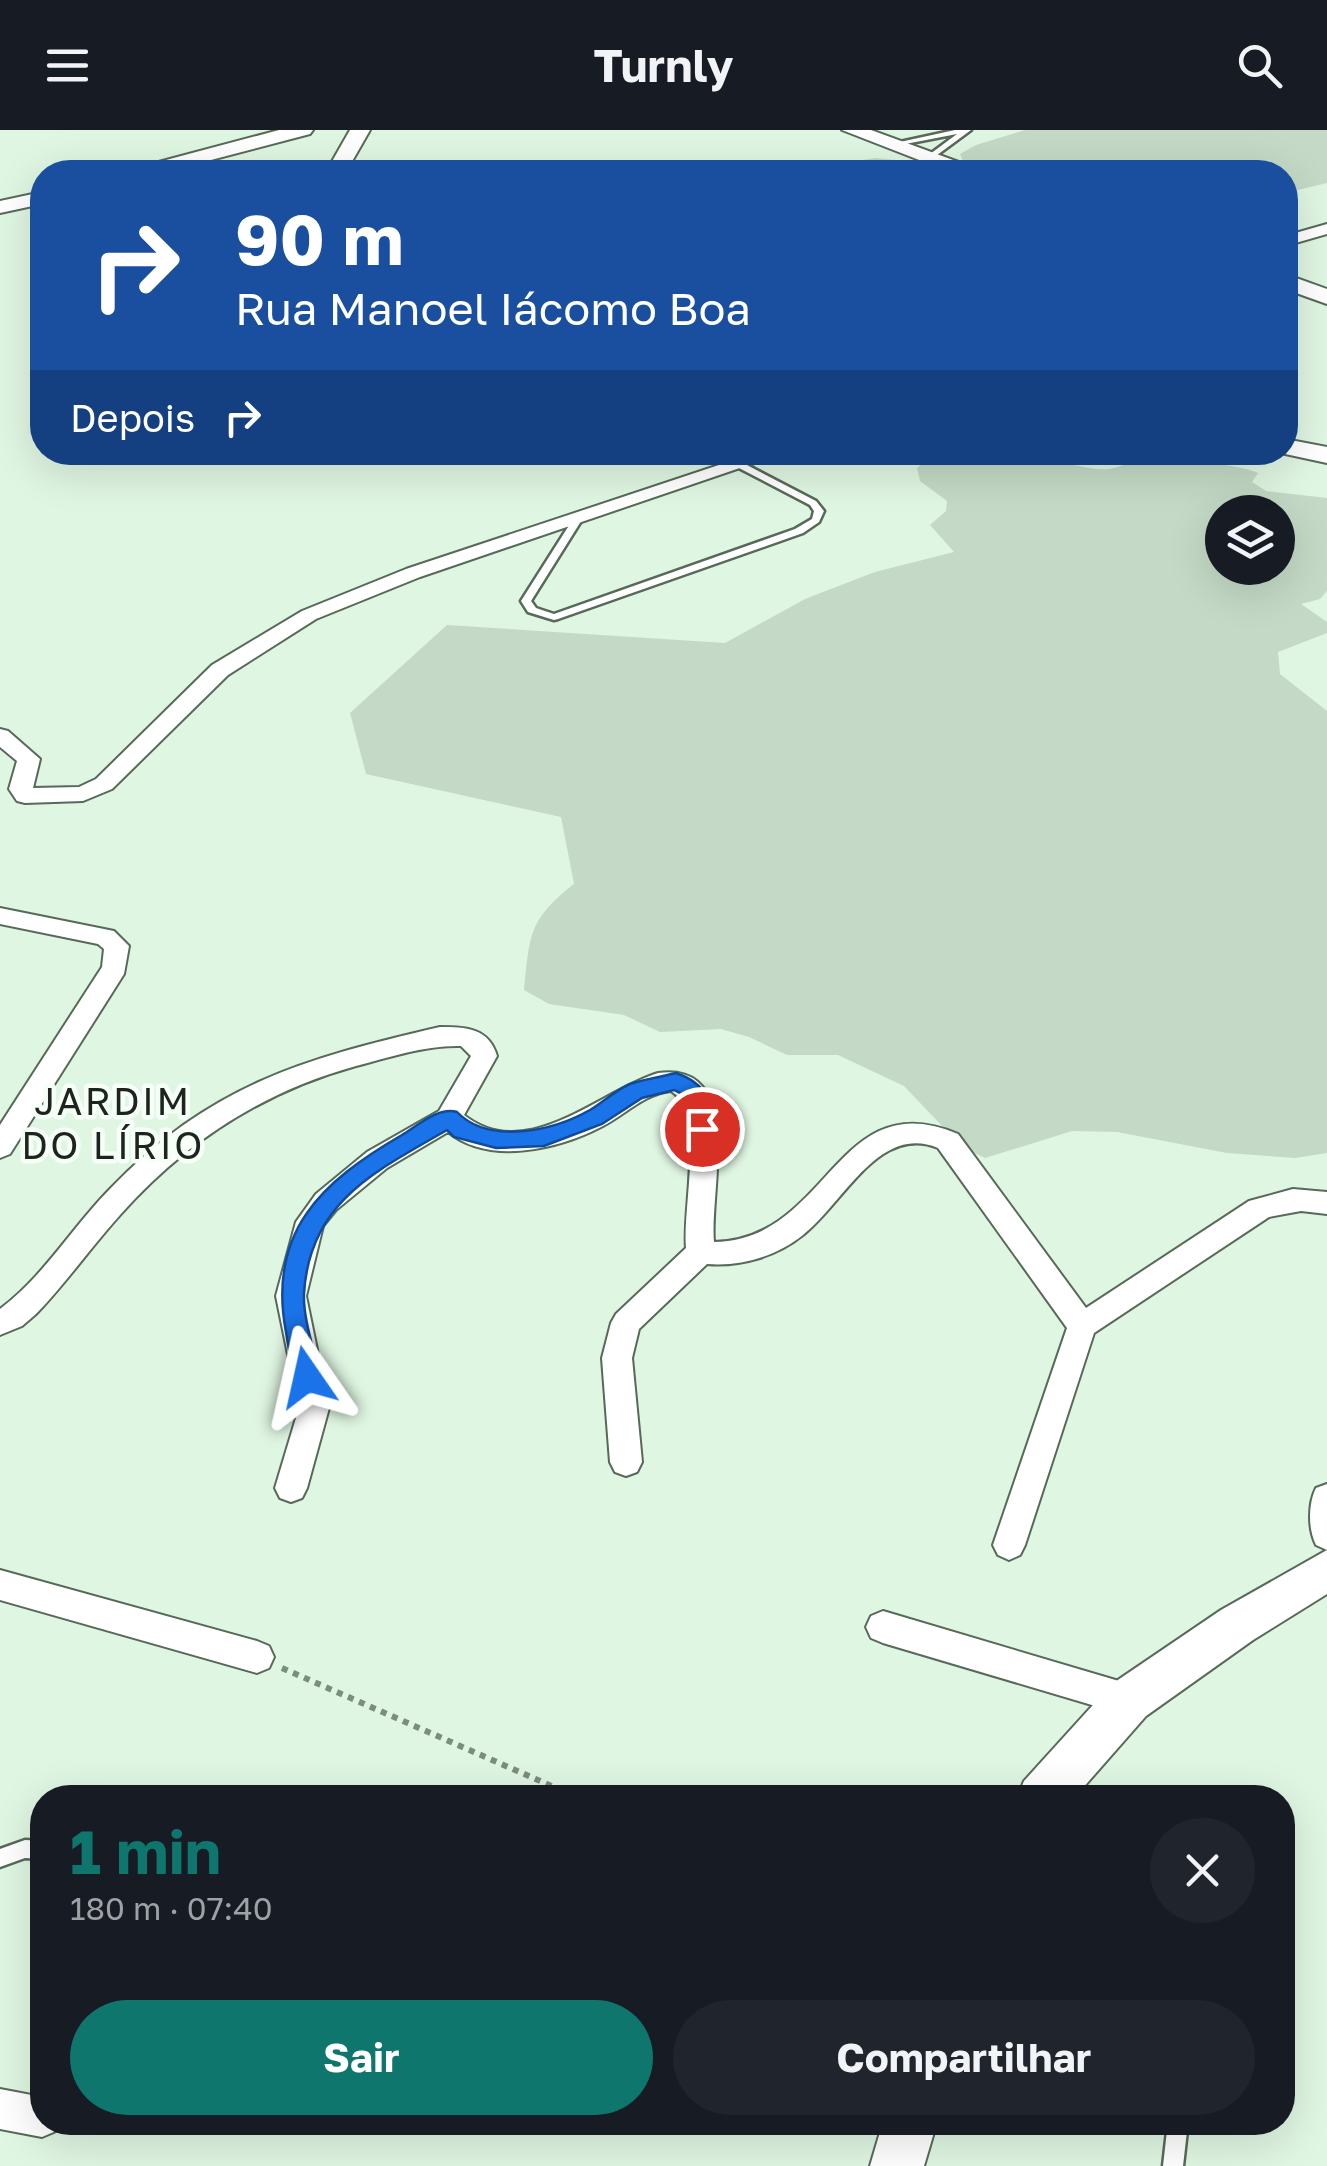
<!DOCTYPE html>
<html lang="pt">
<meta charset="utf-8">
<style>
body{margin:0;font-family:"Golos Text",sans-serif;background:#20242c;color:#f1f3f6;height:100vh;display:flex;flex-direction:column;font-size:38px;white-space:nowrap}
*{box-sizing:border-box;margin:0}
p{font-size:32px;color:#9ea1a6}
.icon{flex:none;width:55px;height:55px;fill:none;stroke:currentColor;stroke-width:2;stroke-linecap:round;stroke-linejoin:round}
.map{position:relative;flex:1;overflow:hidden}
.details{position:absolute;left:30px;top:1655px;width:1265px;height:350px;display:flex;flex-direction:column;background:#171b24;border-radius:40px;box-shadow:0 10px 40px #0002}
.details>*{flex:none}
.hud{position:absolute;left:30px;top:30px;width:1268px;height:305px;border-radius:40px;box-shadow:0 10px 40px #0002;background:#1a4fa0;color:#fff;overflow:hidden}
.tools{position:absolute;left:1205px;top:365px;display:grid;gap:20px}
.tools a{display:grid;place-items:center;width:90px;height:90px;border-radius:50%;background:#171b24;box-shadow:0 10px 40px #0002;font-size:50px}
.pin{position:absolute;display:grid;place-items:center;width:85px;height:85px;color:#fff;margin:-42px;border:5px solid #fff;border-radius:50%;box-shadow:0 2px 10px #0007}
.me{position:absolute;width:110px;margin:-55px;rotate:349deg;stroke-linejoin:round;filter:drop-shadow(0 0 8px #0008)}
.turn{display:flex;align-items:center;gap:35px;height:210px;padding:0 40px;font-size:45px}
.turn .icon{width:130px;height:130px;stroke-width:2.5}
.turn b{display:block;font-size:70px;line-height:85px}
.then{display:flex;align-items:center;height:95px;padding:0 40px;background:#0003;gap:20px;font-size:38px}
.round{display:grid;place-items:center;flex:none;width:105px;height:105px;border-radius:52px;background:#20242c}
.summary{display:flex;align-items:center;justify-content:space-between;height:170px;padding:0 40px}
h1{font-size:60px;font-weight:700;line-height:75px;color:#0f766e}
.primary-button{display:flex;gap:20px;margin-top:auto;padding:20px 40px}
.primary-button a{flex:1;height:115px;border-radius:60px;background:#0f766e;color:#fff;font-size:40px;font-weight:700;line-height:115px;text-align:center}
.primary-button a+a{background:#20242c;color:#f1f3f6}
header{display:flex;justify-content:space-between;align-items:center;height:130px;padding:0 40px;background:#171b24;font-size:45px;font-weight:700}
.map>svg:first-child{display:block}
.green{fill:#c4d9c6;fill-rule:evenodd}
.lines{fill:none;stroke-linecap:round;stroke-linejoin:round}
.lane-casing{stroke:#576a59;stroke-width:5}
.street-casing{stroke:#576a59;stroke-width:4}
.secondary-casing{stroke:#576a59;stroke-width:4}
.path{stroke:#7c8c7e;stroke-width:6;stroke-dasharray:6 6;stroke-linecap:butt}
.lane{fill:#fff;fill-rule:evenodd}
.street{fill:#fff;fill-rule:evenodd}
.secondary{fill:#fff;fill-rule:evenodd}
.route{fill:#1a73e8;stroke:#114b97;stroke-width:2.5}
.labels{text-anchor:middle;stroke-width:9;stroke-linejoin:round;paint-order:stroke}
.neighbourhood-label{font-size:38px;letter-spacing:2.5px;fill:#1c241d;stroke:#f6fff7}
</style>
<header><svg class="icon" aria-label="menu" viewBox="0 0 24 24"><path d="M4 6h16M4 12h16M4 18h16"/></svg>Turnly<svg class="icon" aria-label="search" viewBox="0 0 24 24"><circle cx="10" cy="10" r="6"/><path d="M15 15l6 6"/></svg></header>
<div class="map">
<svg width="1327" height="2036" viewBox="0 0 1327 2036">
<rect width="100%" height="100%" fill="#dff6e2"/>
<!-- green -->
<g class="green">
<polygon points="1025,0 1327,0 1327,53 1285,63 1285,42 985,42 963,31 960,24 976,15"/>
<polygon points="875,28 918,32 948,42 846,42 863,30"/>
<path d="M933,323C968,323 1001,329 1035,328C1072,328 1107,356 1138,324C1152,322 1249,337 1258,343L1252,352L1266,361L1327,368V461L1320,469L1301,474L1327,492V503L1278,522L1280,544L1327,581V1023L1295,1028L1227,1023L1117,1002L1072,1001L985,1028L962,1017L904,956L838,925H787L749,907L721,899L660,902L624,885L549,874L524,860C530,805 528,790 574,754L561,687L366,644L350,583L447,495L725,513L805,469L875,442L954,422L930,395L946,381L947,371L920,351L917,338ZM1222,382H1278V438H1222Z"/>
</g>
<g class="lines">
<!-- lane casing -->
<g class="lane-casing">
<g id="lane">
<polygon points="955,0 971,0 929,31 926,31 926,27 957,4 890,17 886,15"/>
<polygon points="737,333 743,333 816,371 824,381 819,392 803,403 558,489 554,490 528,482 521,471 575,386 583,388 531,471 536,478 554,484 795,399 812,389 814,381 810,375 737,337"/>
<polygon points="25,1710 42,1711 42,1729 25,1728 0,1737 0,1719"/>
<polygon points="1168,1992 1188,1992 1183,2036 1163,2036"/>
</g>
</g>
<!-- street casing -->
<g class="street-casing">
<g id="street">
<polygon points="1327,94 1327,104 1285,116 1285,106"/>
<polygon points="758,322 787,322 420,447 316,489 228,545 112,659 83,671 25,673 17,671 9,659 17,631 0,617 0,599 8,601 40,629 33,658 79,657 96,649 212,535 302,481 406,439"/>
<polygon points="0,778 114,801 129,816 124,844 10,1024 0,1028 0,995 102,837 104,819 98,814 0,794"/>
<path d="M440,897C466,897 489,898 497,926L464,985C527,1035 599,961 658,943C746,931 709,1062 714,1112C830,1110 836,952 958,1004L1086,1178L1249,1071L1293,1059L1327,1062V1084L1301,1081L1269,1087L1094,1203L1025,1415L1020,1425L1009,1430L998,1425L993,1415L1067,1198L938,1018C879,993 843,1074 803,1105C777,1126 741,1137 707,1134L639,1199L632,1228L642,1332L637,1342L626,1346L615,1342L610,1332L602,1228L611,1193L616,1184L686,1118C682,1079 706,982 671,961C644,964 626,984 603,996C559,1019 490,1036 448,1002L387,1038L336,1080L323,1096L306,1166L329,1278L307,1358L302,1368L291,1372L280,1368L275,1358L299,1278L276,1166L296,1092L316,1064L367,1022L439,981L471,926L461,916C426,915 390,927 356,936C262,962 185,1012 120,1085C91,1117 66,1153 36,1184L22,1196L0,1205V1179C43,1147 71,1099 109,1060C210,955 302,929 440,897Z"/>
<path d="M1327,1354V1420L1316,1415C1308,1399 1308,1374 1316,1358Z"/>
<polygon points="0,1440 257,1511 269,1516 274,1527 269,1538 257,1543 0,1470"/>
<polygon points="883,1481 1129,1554 1141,1558 1146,1570 1141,1582 1129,1586 883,1513 871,1508 866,1497 871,1486"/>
<polygon points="0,1959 42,1967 42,1992 59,1992 56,2001 42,2007 0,1999"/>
</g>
</g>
<!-- secondary casing -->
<g class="secondary-casing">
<g id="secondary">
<polygon points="279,0 313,0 310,4 165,42 133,42 136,38"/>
<polygon points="350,0 370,0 346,42 326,42"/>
<polygon points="842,0 871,0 975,38 978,42 950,42"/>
<polygon points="42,62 42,74 0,83 0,71"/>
<polygon points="1285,144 1327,159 1327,174 1285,159"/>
<polygon points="1285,309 1327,317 1327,333 1276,322 1285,322"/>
<polygon points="1327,1420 1327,1464 1253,1510 1146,1586 1074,1668 1017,1668 1024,1651 1112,1554 1221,1480"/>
<polygon points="883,1992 937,1992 924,2036 870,2036"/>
</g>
</g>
<!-- path -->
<polyline class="path" points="282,1538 579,1668"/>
<!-- lane -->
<use href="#lane" class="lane"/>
<!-- street -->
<use href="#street" class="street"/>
<!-- secondary -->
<use href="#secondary" class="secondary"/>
</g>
<!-- route -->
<path class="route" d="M676,943C703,952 721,976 710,1005H694L690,975L684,965L674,960L642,968L602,994L544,1016L496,1018L454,1007L447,1000C376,1041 309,1072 304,1164C303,1190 315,1222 320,1247L316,1255L307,1258L298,1255C291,1239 289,1219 286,1202C267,1102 321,1052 402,1005C417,996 439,976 457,982C489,1015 553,1001 590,980C603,972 616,960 630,954C644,949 661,947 676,943Z"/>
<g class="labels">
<!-- neighbourhood labels -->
<g class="neighbourhood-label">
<text x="113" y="985">JARDIM<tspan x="113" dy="44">DO LÍRIO</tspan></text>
</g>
</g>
</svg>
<div class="tools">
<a><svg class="icon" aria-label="layers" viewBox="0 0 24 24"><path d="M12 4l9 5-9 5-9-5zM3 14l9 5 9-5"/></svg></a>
</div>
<div class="pin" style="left:702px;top:999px;background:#d93025"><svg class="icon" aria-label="arrive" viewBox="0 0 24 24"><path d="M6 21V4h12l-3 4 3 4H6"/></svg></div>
<svg class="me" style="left:307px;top:1247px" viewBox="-20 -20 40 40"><path d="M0-17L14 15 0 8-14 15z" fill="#1a73e8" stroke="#fff" stroke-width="4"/></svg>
<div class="hud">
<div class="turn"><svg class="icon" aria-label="right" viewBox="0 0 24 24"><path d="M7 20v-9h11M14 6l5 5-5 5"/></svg><div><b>90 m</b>Rua Manoel Iácomo Boa</div></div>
<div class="then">Depois<svg class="icon" aria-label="right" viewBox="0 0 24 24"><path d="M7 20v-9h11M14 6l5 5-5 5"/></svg></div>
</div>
<section class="details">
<div class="summary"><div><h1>1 min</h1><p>180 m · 07:40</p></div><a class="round"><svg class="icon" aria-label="close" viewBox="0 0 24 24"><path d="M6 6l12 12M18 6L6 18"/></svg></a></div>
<div class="primary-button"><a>Sair</a><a>Compartilhar</a></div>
</section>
</div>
